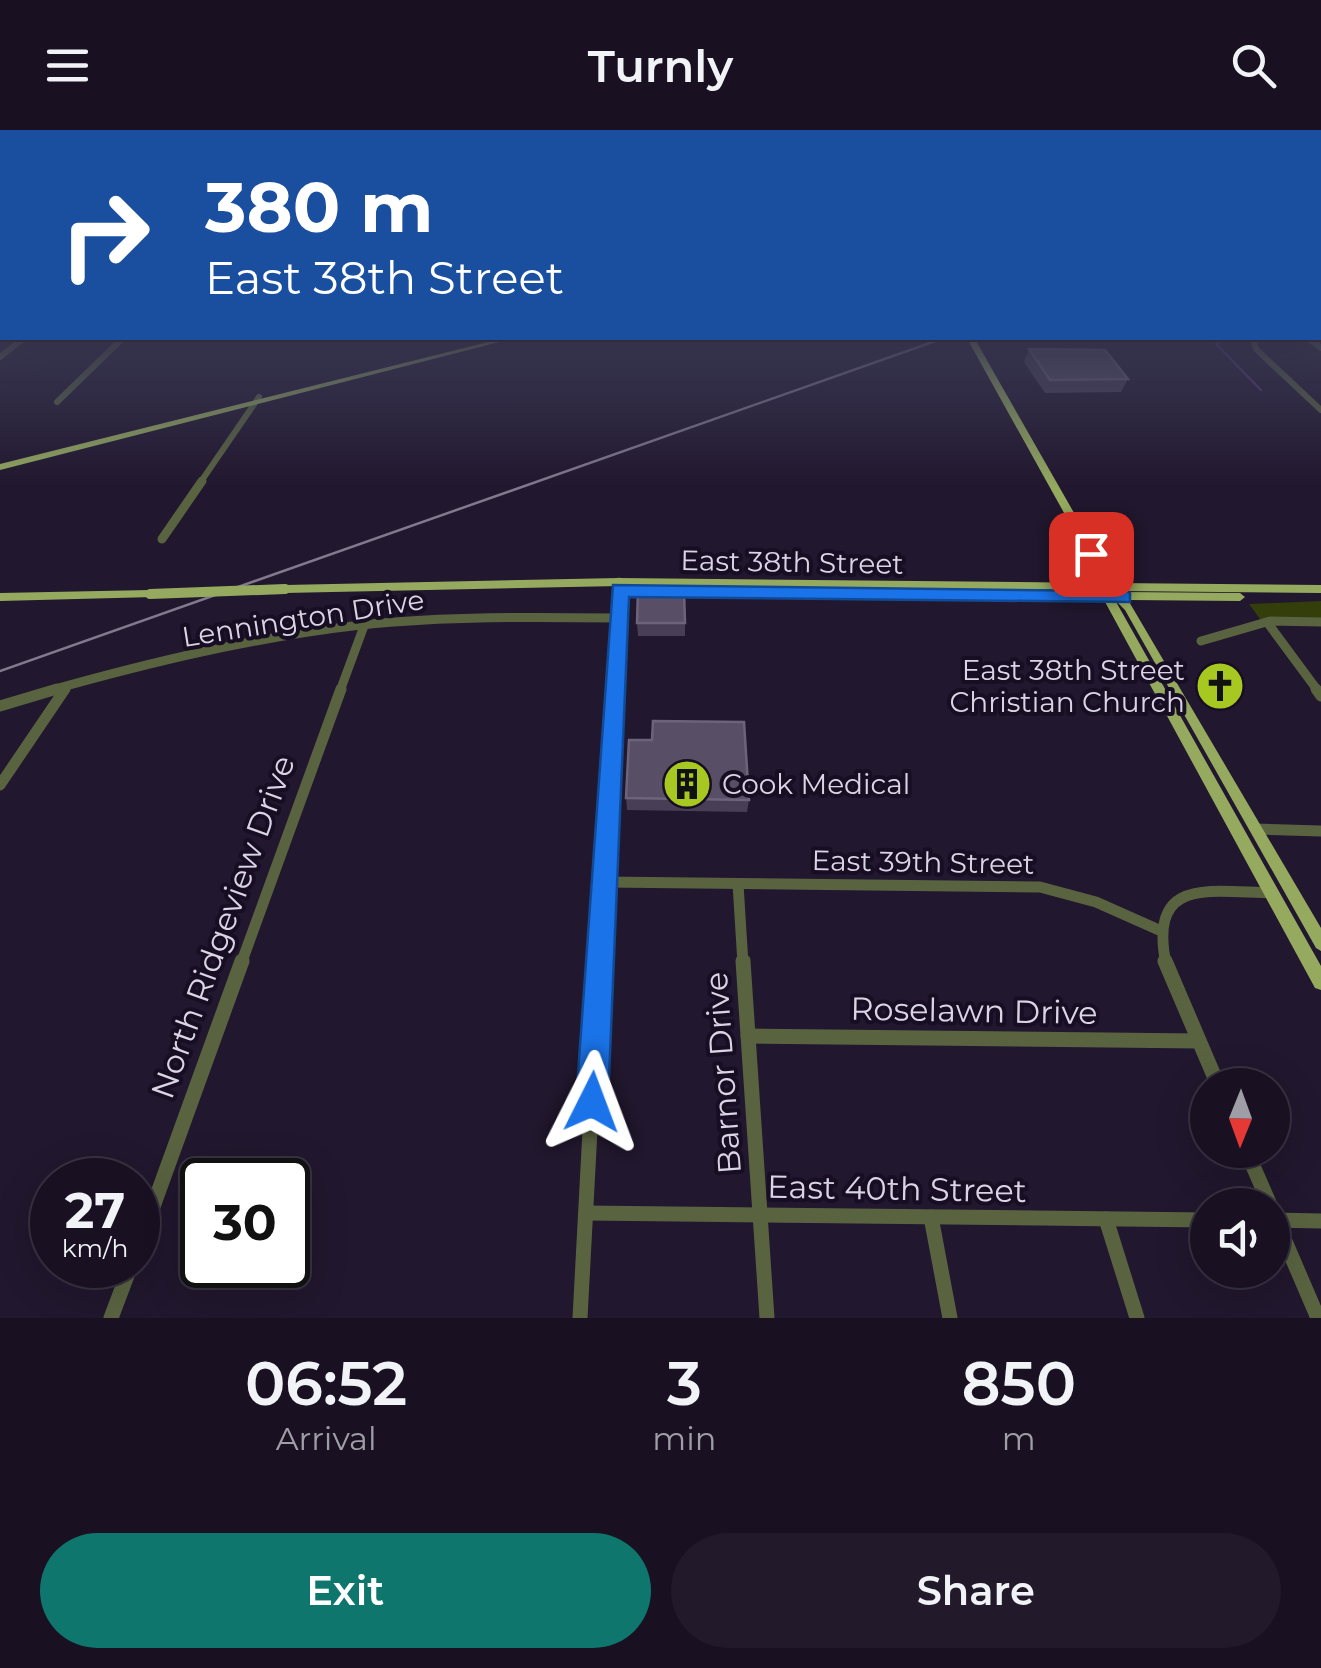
<!DOCTYPE html>
<style>
body{margin:0;font-family:Montserrat,sans-serif;background:#221a2a;color:#f1f3f6;height:100vh;display:flex;flex-direction:column;font-size:38px;white-space:nowrap}
*{box-sizing:border-box;margin:0}
p{font-size:32px;color:#9f9da5}
.icon{flex:none;width:55px;height:55px;fill:none;stroke:currentColor;stroke-width:2;stroke-linecap:round;stroke-linejoin:round}
.map{position:relative;height:1188px;overflow:hidden}
.side{display:flex;flex-direction:column;background:#191122;flex:1}
.side>*{flex:none}
.guide{position:absolute;left:0px;top:0px;width:1322px;height:210px;box-shadow:0 10px 40px #0002,0 0 0 2px #373140;background:#1a4fa0;color:#fff;overflow:hidden}
.needle{width:65px;rotate:181deg}
.controls{position:absolute;left:1190px;top:938px;display:grid;gap:20px}
.controls a{display:grid;place-items:center;width:100px;height:100px;border-radius:50%;background:#191122;box-shadow:0 10px 40px #0002,0 0 0 2px #373140;font-size:50px}
.speed{position:absolute;left:30px;top:1028px;display:flex;gap:20px;font-size:50px;font-weight:700;text-align:center}
.speed>*{display:grid;place-content:center;width:130px;height:130px;border-radius:50%;background:#191122;box-shadow:0 10px 40px #0002,0 0 0 2px #373140;line-height:1}
.speed small{font-size:25px;font-weight:400}
.speed .limit{border:5px solid #111;border-radius:15px;background:#fff;color:#111}
.pin{position:absolute;display:grid;place-items:center;width:85px;height:85px;color:#fff;margin:-42px;border-radius:20px;box-shadow:0 5px 15px #0006}
.me{position:absolute;width:110px;margin:-55px;rotate:3deg;stroke-linejoin:round;filter:drop-shadow(0 0 8px #0008)}
.turn{display:flex;align-items:center;gap:35px;height:210px;padding:0 40px;font-size:45px}
.turn .icon{width:130px;height:130px;stroke-width:2.5}
.turn b{display:block;font-size:70px;line-height:85px}
.eta{display:flex;justify-content:space-evenly;align-items:center;height:170px;text-align:center}
.eta b{font-size:60px;font-weight:600;line-height:70px}
.cta{display:flex;gap:20px;margin-top:auto;padding:20px 40px}
.cta a{flex:1;height:115px;border-radius:60px;background:#0f766e;color:#fff;font-size:40px;font-weight:600;line-height:115px;text-align:center}
.cta a+a{background:#221a2a;color:#f1f3f6}
header{display:flex;justify-content:space-between;align-items:center;height:130px;padding:0 40px;background:#191122;font-size:45px;font-weight:600}
.map>svg:first-child{display:block}
.green{fill:#333e0b}
.lines{fill:none;stroke-linecap:round;stroke-linejoin:round}
.stream{stroke:#53337c;stroke-width:2.5}
.minor-far3{stroke:#596340;stroke-width:6}
.minor-far2{stroke:#596340;stroke-width:9}
.minor-far1{stroke:#596340;stroke-width:11}
.minor{stroke:#596340;stroke-width:15}
.major{fill:#95aa5f;fill-rule:evenodd}
.rail{stroke:#81798d;stroke-width:2.5}
.major-bridge{stroke:#95aa5f;stroke-width:10}
.wall{fill:#483f57}
.building{fill:#584f66;stroke:#6c647a;stroke-width:2.5}
.route{fill:#1a73e8;stroke:#114b97;stroke-width:2.5}
.labels{text-anchor:middle;stroke-width:8;stroke-linejoin:round;paint-order:stroke}
.street-label{font-size:28px;fill:#dad5e5;stroke:#170e24}
.poi-label{font-size:28px;fill:#dad5e5;stroke:#170e24;text-anchor:end}
.near-street-label{font-size:32px;fill:#dad5e5;stroke:#170e24}
</style>
<header><svg class="icon" aria-label="menu" viewBox="0 0 24 24"><path d="M4 6h16M4 12h16M4 18h16"/></svg>Turnly<svg class="icon" aria-label="search" viewBox="0 0 24 24"><circle cx="10" cy="10" r="6"/><path d="M15 15l6 6"/></svg></header>
<div class="map">
<svg width="1321" height="1188" viewBox="0 0 1321 1188">
<rect width="100%" height="100%" fill="#21172e"/>
<!-- green -->
<polygon class="green" points="1321,471 1321,489 1260,489 1249,474"/>
<g class="lines">
<!-- stream -->
<polyline class="stream" points="1216,208 1220,212 1216,214 1261,260"/>
<!-- minor-far3 -->
<g class="minor-far3">
<polyline points="1260,208 1254,212 1256,219 1321,280"/>
<polyline points="1308,208 1321,218"/>
<polyline points="0,227 24,208"/>
<polyline points="57,272 123,208"/>
<polyline points="200,353 259,267"/>
</g>
<!-- minor-far2 -->
<g class="minor-far2">
<polyline points="162,409 202,351"/>
<polyline points="1267,492 1318,561"/>
<polyline points="1201,511 1270,491 1321,492"/>
<path d="M48,561C151,532 255,507 361,495C446,486 533,487 619,488"/>
<polyline points="63,561 66,557"/>
<polyline points="340,561 364,496"/>
<polyline points="613,561 619,452"/>
</g>
<!-- minor-far1 -->
<g class="minor-far1">
<polyline points="1316,559 1321,566"/>
<polyline points="0,576 57,559"/>
<polyline points="0,655 65,559"/>
<polyline points="1256,699 1321,701"/>
<polyline points="605,752 1040,757 1096,772 1159,800"/>
<polyline points="738,754 743,834"/>
<polyline points="241,834 341,559"/>
<polyline points="599,834 613,559"/>
<path d="M1166,834C1148,746 1210,762 1272,763"/>
</g>
<!-- minor -->
<g class="minor">
<polyline points="743,831 767,1188"/>
<polyline points="1165,831 1218,955"/>
<polyline points="748,906 1199,911"/>
<polyline points="1246,1020 1270,1075"/>
<polyline points="1272,1081 1318,1188"/>
<polyline points="586,1083 1208,1090"/>
<polyline points="931,1087 950,1188"/>
<polyline points="1106,1089 1137,1188"/>
<polyline points="1272,1090 1321,1091"/>
<polyline points="138,1118 242,831"/>
<polyline points="111,1188 131,1135"/>
<polyline points="580,1188 599,831"/>
</g>
<!-- major -->
<g class="major">
<polygon points="504,208 515,208 0,340 0,334"/>
<polygon points="961,208 970,208 976,211 1114,453 1321,455 1321,463 1119,461 1121,462 1240,463 1245,467 1240,471 1128,470 1321,798 1321,821 1316,818 1125,480 1115,470 1321,836 1321,860 1315,858 1104,470 960,469 955,465 960,461 1104,462 1105,460 619,456 285,463 280,459 285,455 619,448 1103,453 969,212"/>
<polygon points="150,460 154,461 155,464 154,467 0,471 0,463"/>
</g>
<!-- rail -->
<polyline class="rail" points="0,541 944,208"/>
<!-- major-bridge -->
<polyline class="major-bridge" points="150,464 285,459"/>
</g>
<!-- wall -->
<g class="wall">
<polygon points="1029,219 1128,249 1121,262 1045,263 1024,232"/>
<polygon points="637,493 685,493 685,506 638,506"/>
<polygon points="626,668 749,670 747,682 627,680"/>
</g>
<!-- building -->
<g class="building">
<polygon points="1029,219 1105,220 1128,249 1050,250"/>
<polygon points="638,460 684,461 685,493 637,493"/>
<polygon points="653,591 744,592 749,670 626,668 629,610 652,610"/>
</g>
<!-- sky -->
<linearGradient id="sky" x2="0" y2="1"><stop stop-color="#120d19"/><stop offset="0.53" stop-color="#3d3c57"/><stop offset="1" stop-color="#3d3c57" stop-opacity="0"/></linearGradient>
<rect width="1321" height="359" fill="url(#sky)"/>
<!-- route -->
<polygon class="route" points="1091,418 1098,419 1118,454 1130,463 1130,472 629,467 608,972 604,984 592,989 581,984 576,972 613,455 1103,461 1082,424"/>
<!-- icons -->
<defs>
<g id="church-disc" transform="scale(2.5)"><circle r="9.5" fill="#a6c821" stroke="#170e24"/><path d="M-1.2-6h2.4v3.5h3.3v2.4h-3.3V6h-2.4V-.1h-3.3v-2.4h3.3Z" fill="#111"/></g>
<g id="building-disc" transform="scale(2.5)"><circle r="9.5" fill="#a6c821" stroke="#170e24"/><path d="M-4-6H4V6H1V3H-1V6H-4ZM-2.5-4.3h1.7v1.8h-1.7ZM.8-4.3h1.7v1.8H.8ZM-2.5-1h1.7V.8h-1.7ZM.8-1h1.7V.8H.8Z" fill="#111"/></g>
</defs>
<g fill-rule="evenodd">
<use href="#church-disc" x="1220" y="556"/>
<use href="#building-disc" x="687" y="654"/>
</g>
<g class="labels">
<!-- street labels -->
<g class="street-label">
<text transform="translate(792 432) rotate(1)" y="10">East 38th Street</text>
<text transform="translate(303 488) rotate(-9)" y="10">Lennington Drive</text>
<text transform="translate(923 732) rotate(1)" y="10">East 39th Street</text>
</g>
<!-- poi labels -->
<g class="poi-label">
<text x="1185" y="550">East 38th Street<tspan x="1185" dy="32">Christian Church</tspan></text>
<text x="722" y="664" text-anchor="start">Cook Medical</text>
</g>
<!-- near-street labels -->
<g class="near-street-label">
<text transform="translate(223 797) rotate(-70)" y="11">North Ridgeview Drive</text>
<text transform="translate(974 881) rotate(1)" y="11">Roselawn Drive</text>
<text transform="translate(723 943) rotate(-94)" y="11">Barnor Drive</text>
<text transform="translate(897 1059) rotate(1)" y="11">East 40th Street</text>
</g>
</g>
</svg>
<div class="controls">
<a><svg class="needle" viewBox="-14 -14 28 28"><path d="M0-13l5 13h-10z" fill="#e53935"/><path d="M0 13l5-13h-10z" fill="#9f9da5"/></svg></a>
<a><svg class="icon" aria-label="sound" viewBox="0 0 24 24"><path d="M4 9h4l5-4v14l-5-4H4zM17 9q2 3 0 6"/></svg></a>
</div>
<div class="speed"><div>27<small>km/h</small></div><div class="limit">30</div></div>
<div class="pin" style="left:1091px;top:424px;background:#d93025"><svg class="icon" aria-label="arrive" viewBox="0 0 24 24"><path d="M6 21V4h12l-3 4 3 4H6"/></svg></div>
<svg class="me" style="left:592px;top:972px" viewBox="-20 -20 40 40"><path d="M0-17L14 15 0 8-14 15z" fill="#1a73e8" stroke="#fff" stroke-width="4"/></svg>
<div class="guide">
<div class="turn"><svg class="icon" aria-label="right" viewBox="0 0 24 24"><path d="M7 20v-9h11M14 6l5 5-5 5"/></svg><div><b>380 m</b>East 38th Street</div></div>
</div>
</div>
<section class="side">
<div class="eta">
<div><b>06:52</b><p>Arrival</p></div>
<div><b>3</b><p>min</p></div>
<div><b>850</b><p>m</p></div>
</div>
<div class="cta"><a>Exit</a><a>Share</a></div>
</section>
